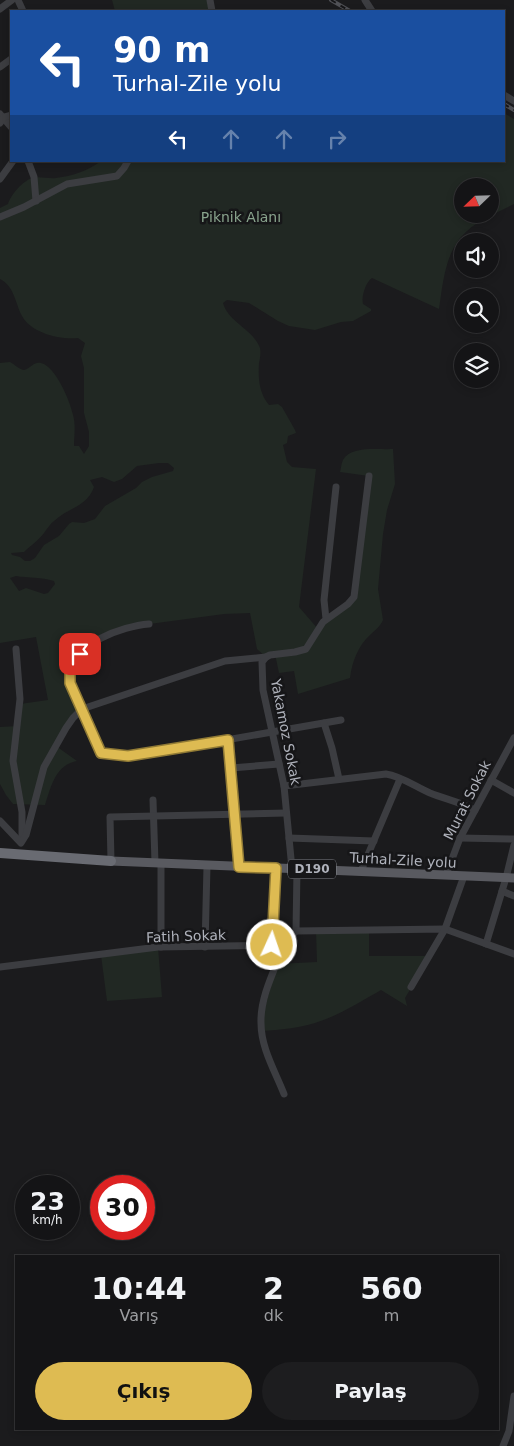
<!DOCTYPE html>
<html lang="tr">
<meta charset="utf-8">
<style>
body{margin:0;font-family:"DejaVu Sans",sans-serif;background:#1d1d1f;color:#f1f3f6;height:100vh;display:flex;flex-direction:column;font-size:19px;white-space:nowrap}
*{box-sizing:border-box;margin:0}
p{font-size:16px;color:#9d9ea1}
.icon{flex:none;width:28px;height:28px;fill:none;stroke:currentColor;stroke-width:2;stroke-linecap:round;stroke-linejoin:round}
.map{position:relative;flex:1;overflow:hidden}
.sheet{position:absolute;left:15px;top:1255px;width:484px;height:175px;display:flex;flex-direction:column;background:#141416;border-radius:0px;box-shadow:0 2px 8px #0003,0 0 0 1px #333335}
.sheet>*{flex:none}
.banner{position:absolute;left:10px;top:10px;width:495px;height:152px;border-radius:0px;box-shadow:0 2px 8px #0003,0 0 0 1px #333335;background:#1a4fa0;color:#fff;overflow:hidden}
.needle{width:32px;rotate:247deg}
.tools{position:absolute;left:454px;top:178px;display:grid;gap:10px}
.tools a{display:grid;place-items:center;width:45px;height:45px;border-radius:50%;background:#141416;box-shadow:0 2px 8px #0003,0 0 0 1px #333335;font-size:25px}
.speed{position:absolute;left:15px;top:1175px;display:flex;gap:10px;font-size:25px;font-weight:700;text-align:center}
.speed>*{display:grid;place-content:center;width:65px;height:65px;border-radius:50%;background:#141416;box-shadow:0 2px 8px #0003,0 0 0 1px #333335;line-height:1}
.speed small{font-size:12px;font-weight:400}
.speed .limit{border:8px solid #d22;background:#fff;color:#111}
.pin{position:absolute;display:grid;place-items:center;width:42px;height:42px;color:#fff;margin:-21px;border-radius:10px;box-shadow:0 2px 8px #0006}
.me{position:absolute;width:55px;margin:-28px;rotate:3deg;stroke-linejoin:round;filter:drop-shadow(0 0 4px #0008)}
.turn{display:flex;align-items:center;gap:18px;height:105px;padding:0 20px;font-size:22px}
.turn .icon{width:65px;height:65px;stroke-width:2.5}
.turn b{display:block;font-size:35px;line-height:42px}
.lanes{display:flex;align-items:center;height:48px;padding:0 20px;background:#0003;justify-content:center;gap:25px;direction:ltr}
.lanes .off{opacity:.35}
.eta{display:flex;justify-content:space-evenly;align-items:center;height:85px;text-align:center}
.eta b{font-size:30px;font-weight:700;line-height:35px}
.primary-button{display:flex;gap:10px;margin-top:auto;padding:10px 20px}
.primary-button a{flex:1;height:58px;border-radius:30px;background:#debb52;color:#111;font-size:20px;font-weight:700;line-height:58px;text-align:center}
.primary-button a+a{background:#1d1d1f;color:#f1f3f6}
.map>svg:first-child{display:block}
.green{fill:#212823;fill-rule:evenodd}
.lines{fill:none;stroke-linecap:round;stroke-linejoin:round}
.minor{stroke:#3c3d41;stroke-width:7}
.major{stroke:#595a60;stroke-width:9}
.highway{stroke:#696b72;stroke-width:10}
.rail-casing{stroke:#505156;stroke-width:4}
.rail{stroke:#161618;stroke-width:2;stroke-dasharray:5.5;stroke-linecap:butt}
.route-casing{stroke:#907a35;stroke-width:12}
.route{stroke:#debb52;stroke-width:9}
.labels{text-anchor:middle;stroke-width:5;stroke-linejoin:round;paint-order:stroke}
.shield{fill:#161618;stroke:#81838a;stroke-width:1}
.shield-label{font-size:12px;font-weight:bold;fill:#afb2bb}
.park-label{font-size:14px;fill:#89a38d;stroke:#161618}
.street-label{font-size:14px;fill:#afb2bb;stroke:#161618}
</style>
<div class="map">
<svg width="514" height="1446" viewBox="0 0 514 1446">
<rect width="100%" height="100%" fill="#1b1b1d"/>
<!-- green -->
<g class="green">
<polygon points="112,0 210,0 212,11 115,11"/>
<path d="M504,113L514,119V204C499,212 480,219 467,231C445,250 443,283 439,309L372,278C366,282 361,296 363,304L371,309V311L353,321L341,322L315,330L289,326L278,321L249,303L227,300L223,303C228,322 253,329 260,348C261,353 260,359 259,363C258,378 259,393 269,405L278,404L282,407L295,430L296,433L288,436L287,443L283,445L287,462L292,467L316,469L299,607L318,629L352,600L369,476L340,472C341,469 341,464 343,460C351,445 379,450 393,449L395,484L387,510L383,534L378,589L383,620C380,627 375,630 370,635C358,646 352,662 350,678L298,694L294,671L279,673L275,654L266,657L257,649L250,613L224,614L127,627L80,654L69,676L82,709L56,746L77,761C55,765 51,787 45,805L13,804L6,795L0,784V727L18,726L20,704L48,700L36,637L0,643V363L10,362C14,364 20,370 24,370C30,369 34,361 41,363C56,367 70,401 73,415C76,425 74,436 74,446H79L84,454L89,446V432L84,413V368L81,356L85,343L78,338C60,340 31,333 22,316C15,303 15,287 0,279V208L8,204C11,194 23,181 32,178C40,176 48,179 56,178C72,176 88,171 101,161H504ZM462,186H490V214H462ZM159,463H168L174,468L173,471L152,477L142,482L136,488L105,506L95,519L84,523L72,522L69,524L59,536L44,545L35,558L30,561H25L20,557L12,555L11,553L24,552C30,546 39,540 44,533C47,529 50,524 54,521C69,507 87,507 94,487L90,480L102,477L114,482L122,479L137,466ZM16,576C29,578 41,577 54,581L55,584L48,593L44,594L26,588L19,591L10,578Z"/>
<path d="M369,930V956H430L405,998L407,1006L381,990C360,1002 338,1016 315,1023C298,1028 280,1030 262,1031L261,1022L277,964L317,962L316,931Z"/>
<polygon points="158,947 162,997 107,1001 101,955"/>
</g>
<g class="lines">
<!-- minor -->
<g class="minor">
<polyline points="18,0 23,11"/>
<polyline points="210,0 212,11"/>
<polyline points="365,0 372,11"/>
<polyline points="0,9 12,0"/>
<polyline points="0,67 11,59"/>
<polyline points="504,95 514,101"/>
<polyline points="0,114 11,127"/>
<polyline points="0,123 4,117 11,115"/>
<polyline points="28,161 34,177 36,201"/>
<polyline points="0,179 13,161"/>
<polyline points="0,217 24,207 67,184 117,176 124,168 128,161"/>
<polyline points="326,619 324,600 336,487"/>
<path d="M149,624C123,626 71,644 69,675C68,689 81,705 86,718C91,729 94,744 101,753L128,756L163,751L341,720"/>
<polyline points="16,649 20,699 13,761 22,812 22,840"/>
<polyline points="324,723 332,748 339,779"/>
<polyline points="228,740 239,867"/>
<polyline points="231,768 279,764"/>
<polyline points="491,780 514,793"/>
<path d="M284,786L386,774C401,776 416,787 430,793C445,799 460,802 475,810"/>
<polyline points="153,800 155,863"/>
<polyline points="0,821 21,843 26,835 44,767 66,728 73,718 82,709 225,661 266,657"/>
<polyline points="289,838 374,841"/>
<polyline points="460,838 514,839"/>
<polyline points="111,861 110,817 286,813"/>
<polyline points="161,863 161,947"/>
<polyline points="292,869 284,786 263,690 262,662 266,657 270,655 295,652 306,649 323,622 348,604 354,597 369,476"/>
<polyline points="361,871 400,779"/>
<polyline points="446,875 460,838 514,738"/>
<polyline points="502,891 514,896"/>
<polyline points="296,931 297,869"/>
<polyline points="486,944 506,878 514,845"/>
<polyline points="272,945 276,868"/>
<path d="M284,945C275,969 260,997 261,1023C261,1048 275,1071 284,1094"/>
<polyline points="205,947 207,866"/>
<polyline points="0,967 158,947 284,945 296,931 445,929 514,954"/>
<polyline points="411,987 445,929 464,876"/>
<polyline points="503,1446 509,1431 514,1396"/>
</g>
<!-- major -->
<polyline class="major" points="111,861 514,878"/>
<!-- highway -->
<polyline class="highway" points="0,853 111,861"/>
<!-- rail casing -->
<g class="rail-casing">
<g id="rail">
<polyline points="331,0 350,11"/>
<polyline points="504,104 514,110"/>
</g>
</g>
<!-- rail -->
<use href="#rail" class="rail"/>
</g>
<g class="lines">
<!-- route casing -->
<g class="route-casing">
<polyline id="route" points="80,654 70,671 70,683 101,753 128,756 228,740 239,867 276,868 272,945"/>
</g>
<!-- route -->
<use href="#route" class="route"/>
</g>
<g class="labels">
<!-- shield labels -->
<rect class="shield" x="288" y="859.5" width="48" height="19" rx="4"/>
<g class="shield-label">
<text x="312" y="873">D190</text>
</g>
<!-- park labels -->
<g class="park-label">
<text x="241" y="222">Piknik Alanı</text>
</g>
<!-- street labels -->
<g class="street-label">
<text transform="translate(286 732) rotate(79)" y="5">Yakamoz Sokak</text>
<text transform="translate(467 800) rotate(-63)" y="5">Murat Sokak</text>
<text transform="translate(403 860) rotate(3)" y="5">Turhal-Zile yolu</text>
<text transform="translate(186 936) rotate(-2)" y="5">Fatih Sokak</text>
</g>
</g>
</svg>
<div class="tools">
<a><svg class="needle" viewBox="-14 -14 28 28"><path d="M0-13l5 13h-10z" fill="#e53935"/><path d="M0 13l5-13h-10z" fill="#9d9ea1"/></svg></a>
<a><svg class="icon" aria-label="sound" viewBox="0 0 24 24"><path d="M4 9h4l5-4v14l-5-4H4zM17 9q2 3 0 6"/></svg></a>
<a><svg class="icon" aria-label="search" viewBox="0 0 24 24"><circle cx="10" cy="10" r="6"/><path d="M15 15l6 6"/></svg></a>
<a><svg class="icon" aria-label="layers" viewBox="0 0 24 24"><path d="M12 4l9 5-9 5-9-5zM3 14l9 5 9-5"/></svg></a>
</div>
<div class="speed"><div>23<small>km/h</small></div><div class="limit">30</div></div>
<div class="pin" style="left:80px;top:654px;background:#d93025"><svg class="icon" aria-label="arrive" viewBox="0 0 24 24"><path d="M6 21V4h12l-3 4 3 4H6"/></svg></div>
<svg class="me" style="left:272px;top:945px" viewBox="-20 -20 40 40"><circle r="17" fill="#debb52" stroke="#fff" stroke-width="3"/><path d="M0-11L8 9 0 5-8 9z" fill="#fff"/></svg>
<div class="banner">
<div class="turn"><svg class="icon" aria-label="left" viewBox="0 0 24 24"><path d="M17 20v-9H6M10 6l-5 5 5 5"/></svg><div><b>90 m</b>Turhal-Zile yolu</div></div>
<div class="lanes"><svg class="icon" aria-label="left" viewBox="0 0 24 24"><path d="M17 20v-9H6M10 6l-5 5 5 5"/></svg><svg class="icon off" aria-label="ahead" viewBox="0 0 24 24"><path d="M12 20V5M6 11l6-6 6 6"/></svg><svg class="icon off" aria-label="ahead" viewBox="0 0 24 24"><path d="M12 20V5M6 11l6-6 6 6"/></svg><svg class="icon off" aria-label="right" viewBox="0 0 24 24"><path d="M7 20v-9h11M14 6l5 5-5 5"/></svg></div>
</div>
<section class="sheet">
<div class="eta">
<div><b>10:44</b><p>Varış</p></div>
<div><b>2</b><p>dk</p></div>
<div><b>560</b><p>m</p></div>
</div>
<div class="primary-button"><a>Çıkış</a><a>Paylaş</a></div>
</section>
</div>
